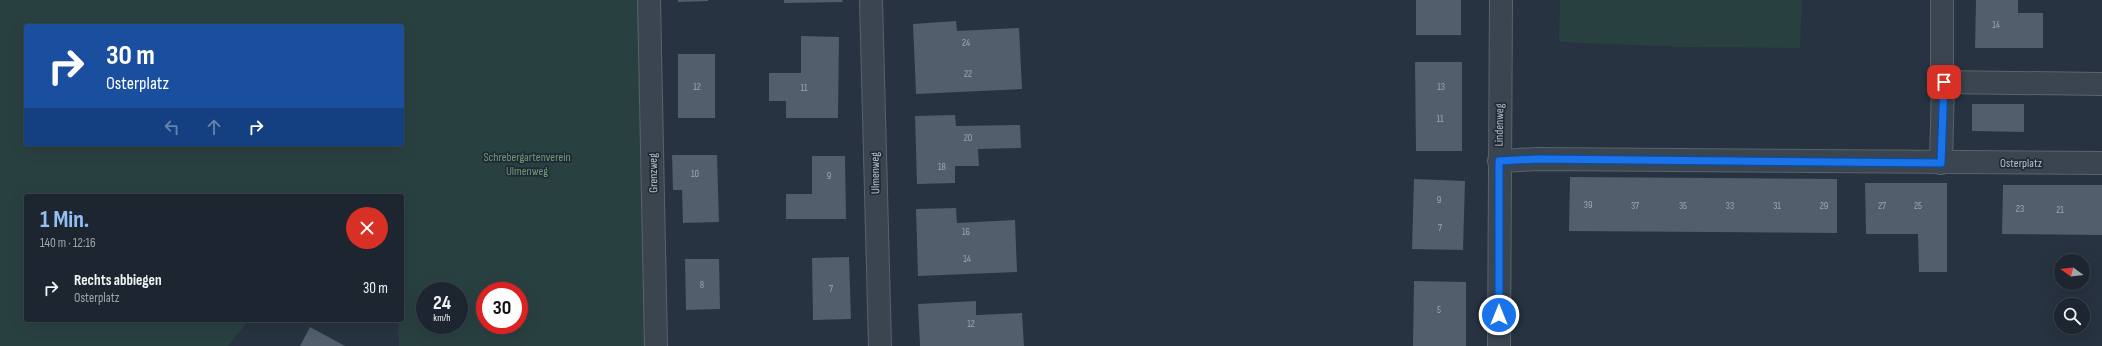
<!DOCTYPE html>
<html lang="de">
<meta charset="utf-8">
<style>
body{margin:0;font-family:"Sofia Sans Condensed",sans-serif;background:#252e38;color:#f1f3f6;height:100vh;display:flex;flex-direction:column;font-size:15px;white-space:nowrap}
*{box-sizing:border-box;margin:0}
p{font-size:13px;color:#a0a5ab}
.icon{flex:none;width:22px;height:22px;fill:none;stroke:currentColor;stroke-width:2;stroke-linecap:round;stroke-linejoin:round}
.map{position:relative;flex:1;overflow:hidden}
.details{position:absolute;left:24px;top:194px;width:380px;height:128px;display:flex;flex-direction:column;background:#1d2630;border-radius:4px;box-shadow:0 4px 16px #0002,0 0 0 1px #3b434c}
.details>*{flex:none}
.top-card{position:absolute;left:24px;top:24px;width:380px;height:122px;border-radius:4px;box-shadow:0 4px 16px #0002,0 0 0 1px #3b434c;background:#1a4fa0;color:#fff;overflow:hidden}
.needle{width:26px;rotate:285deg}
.fabs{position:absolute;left:2054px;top:254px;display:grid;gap:8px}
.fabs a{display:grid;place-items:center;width:36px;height:36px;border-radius:50%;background:#1d2630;box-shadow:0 4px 16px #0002,0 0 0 1px #3b434c;font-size:20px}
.speed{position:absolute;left:416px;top:282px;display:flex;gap:8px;font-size:20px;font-weight:700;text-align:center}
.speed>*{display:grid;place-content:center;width:52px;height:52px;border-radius:50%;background:#1d2630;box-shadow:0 4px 16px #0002,0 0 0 1px #3b434c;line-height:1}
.speed small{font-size:10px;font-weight:400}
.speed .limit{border:6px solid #d22;background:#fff;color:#111}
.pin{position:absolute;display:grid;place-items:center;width:34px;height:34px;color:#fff;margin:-17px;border-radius:8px;box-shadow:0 2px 6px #0006}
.me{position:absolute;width:44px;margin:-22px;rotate:0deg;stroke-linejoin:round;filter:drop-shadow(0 0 3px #0008)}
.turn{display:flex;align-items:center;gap:14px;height:84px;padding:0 16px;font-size:18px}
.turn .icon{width:52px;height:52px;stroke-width:2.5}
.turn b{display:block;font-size:28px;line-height:34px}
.lanes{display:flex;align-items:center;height:38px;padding:0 16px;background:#0003;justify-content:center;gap:20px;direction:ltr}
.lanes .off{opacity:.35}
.round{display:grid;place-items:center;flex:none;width:42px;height:42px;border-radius:21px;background:#252e38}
.head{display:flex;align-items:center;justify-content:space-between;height:68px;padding:0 16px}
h1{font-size:24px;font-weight:700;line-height:30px;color:#94bff3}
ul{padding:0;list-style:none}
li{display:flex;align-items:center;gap:12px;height:52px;padding:0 16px}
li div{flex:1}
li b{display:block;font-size:15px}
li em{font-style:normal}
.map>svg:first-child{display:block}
.green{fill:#294041;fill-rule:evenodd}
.building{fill:#515e6b}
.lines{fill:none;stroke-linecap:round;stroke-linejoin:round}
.street-casing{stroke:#59636d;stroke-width:24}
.street{stroke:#3b4550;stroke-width:22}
.route-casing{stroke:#114b97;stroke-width:10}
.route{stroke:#1a73e8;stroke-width:7}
.labels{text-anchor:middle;stroke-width:3.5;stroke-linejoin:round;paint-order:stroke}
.number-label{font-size:10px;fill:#9ea8b2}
.street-label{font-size:12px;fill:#b8c0ca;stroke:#202a35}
.park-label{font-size:12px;fill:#719a77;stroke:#202a35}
</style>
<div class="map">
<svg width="2102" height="346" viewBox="0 0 2102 346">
<rect width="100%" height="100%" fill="#273340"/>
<!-- green -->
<g class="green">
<path d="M0,0H649L656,346H399L398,320H402V196H26V320H249L228,346H0ZM26,26H402V144H26ZM425,291H459V325H425ZM485,291H519V325H485Z"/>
<polygon points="1560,0 1802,0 1800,48 1682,47 1559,42"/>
</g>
<!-- building -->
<g class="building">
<polygon points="678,0 708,0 708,1 678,2"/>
<polygon points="784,0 842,0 843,2 784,3"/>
<rect x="1416" y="0" width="45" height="35"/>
<polygon points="1976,0 2018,0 2018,13 2043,13 2043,48 1975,48"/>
<polygon points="956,21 957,31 1019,28 1022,89 916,94 913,24"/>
<polygon points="801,36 839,37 838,118 786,118 786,101 769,101 769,73 801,73"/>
<rect x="678" y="54" width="37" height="64"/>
<polygon points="1415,62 1462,62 1462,151 1416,151"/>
<polygon points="1972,104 2024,104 2024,132 1972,131"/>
<polygon points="955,115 956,126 1020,125 1021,148 978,149 979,166 955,166 955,183 917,184 915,116"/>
<polygon points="672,155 717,155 719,222 683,223 682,190 673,190"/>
<polygon points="812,156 845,156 846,219 786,219 786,194 812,194"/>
<polygon points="1570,177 1837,179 1837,233 1569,231"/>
<polygon points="1414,179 1465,181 1463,250 1412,249"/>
<polygon points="1865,183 1947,183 1947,272 1919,272 1918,234 1866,234"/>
<polygon points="2003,185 2102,185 2102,235 2002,234"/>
<polygon points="956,208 957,223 1015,220 1017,272 918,276 916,209"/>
<polygon points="849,257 851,319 813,320 812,258"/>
<polygon points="685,259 719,259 720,309 686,310"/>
<polygon points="1414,281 1466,282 1466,346 1413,346"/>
<polygon points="976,301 976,315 1022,313 1024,346 920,346 918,304"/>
<polygon points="310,327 345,346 300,346"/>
</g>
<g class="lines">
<!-- street casing -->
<g class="street-casing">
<g id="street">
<polyline points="649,0 656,346"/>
<polyline points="871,0 880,346"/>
<polyline points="1942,0 1942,71 1943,82"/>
<polyline points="1499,161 1538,159 2102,163"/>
<polyline points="1941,163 1943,82 2102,84"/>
<polyline points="1499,346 1501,0"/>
</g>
</g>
<!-- street -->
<use href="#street" class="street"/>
</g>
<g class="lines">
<!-- route casing -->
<g class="route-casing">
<polyline id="route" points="1499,315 1499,161 1538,159 1941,163 1944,82"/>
</g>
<!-- route -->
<use href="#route" class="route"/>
</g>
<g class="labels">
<!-- number labels -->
<g class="number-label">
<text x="1996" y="28">14</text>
<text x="966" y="46">24</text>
<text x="968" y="77">22</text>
<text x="697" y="90">12</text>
<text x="1441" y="90">13</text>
<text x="804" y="91">11</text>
<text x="1440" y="122">11</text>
<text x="968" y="141">20</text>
<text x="942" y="170">18</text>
<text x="695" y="177">10</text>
<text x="829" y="179">9</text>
<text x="1439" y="203">9</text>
<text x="1588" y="208">39</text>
<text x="1635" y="209">37</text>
<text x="1683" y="209">35</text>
<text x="1730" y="209">33</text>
<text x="1777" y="209">31</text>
<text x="1824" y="209">29</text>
<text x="1882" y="209">27</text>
<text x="1918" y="209">25</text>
<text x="2020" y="212">23</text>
<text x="2060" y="213">21</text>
<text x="1440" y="231">7</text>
<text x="966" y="235">16</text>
<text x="967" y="262">14</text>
<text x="702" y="288">8</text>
<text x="831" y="292">7</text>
<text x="1439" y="313">5</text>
<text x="971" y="327">12</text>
</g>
<!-- street labels -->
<g class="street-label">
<text transform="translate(1499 125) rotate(-89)" y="4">Lindenweg</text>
<text x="2021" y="167">Osterplatz</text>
<text transform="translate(653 173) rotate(-91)" y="4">Grenzweg</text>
<text transform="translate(875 173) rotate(-91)" y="4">Ulmenweg</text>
</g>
<!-- park labels -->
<g class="park-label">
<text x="527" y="161">Schrebergartenverein<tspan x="527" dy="14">Ulmenweg</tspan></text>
</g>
</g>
</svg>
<div class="fabs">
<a><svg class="needle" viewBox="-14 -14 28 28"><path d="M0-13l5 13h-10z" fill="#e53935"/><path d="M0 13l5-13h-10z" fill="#a0a5ab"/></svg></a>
<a><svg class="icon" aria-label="search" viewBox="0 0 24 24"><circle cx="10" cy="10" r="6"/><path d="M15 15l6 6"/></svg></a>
</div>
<div class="speed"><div>24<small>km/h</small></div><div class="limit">30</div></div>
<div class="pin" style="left:1944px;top:82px;background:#d93025"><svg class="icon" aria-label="arrive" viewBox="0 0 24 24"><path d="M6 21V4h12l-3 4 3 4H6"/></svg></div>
<svg class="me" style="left:1499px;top:315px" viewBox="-20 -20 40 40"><circle r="17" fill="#1a73e8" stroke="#fff" stroke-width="3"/><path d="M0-11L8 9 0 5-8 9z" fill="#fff"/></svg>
<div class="top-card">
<div class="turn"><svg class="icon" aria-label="right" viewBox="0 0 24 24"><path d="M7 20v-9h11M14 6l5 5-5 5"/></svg><div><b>30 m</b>Osterplatz</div></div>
<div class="lanes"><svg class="icon off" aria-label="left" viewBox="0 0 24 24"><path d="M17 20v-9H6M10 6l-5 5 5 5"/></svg><svg class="icon off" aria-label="ahead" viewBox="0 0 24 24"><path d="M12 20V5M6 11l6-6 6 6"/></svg><svg class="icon" aria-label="right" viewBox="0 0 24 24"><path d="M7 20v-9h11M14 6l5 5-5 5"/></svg></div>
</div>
<section class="details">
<div class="head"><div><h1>1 Min.</h1><p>140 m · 12:16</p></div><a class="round" style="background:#d93025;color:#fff"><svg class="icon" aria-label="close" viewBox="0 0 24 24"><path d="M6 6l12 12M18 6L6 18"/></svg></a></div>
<ul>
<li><svg class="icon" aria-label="right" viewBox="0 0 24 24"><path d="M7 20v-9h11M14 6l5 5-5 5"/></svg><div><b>Rechts abbiegen</b><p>Osterplatz</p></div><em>30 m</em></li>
</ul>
</section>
</div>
